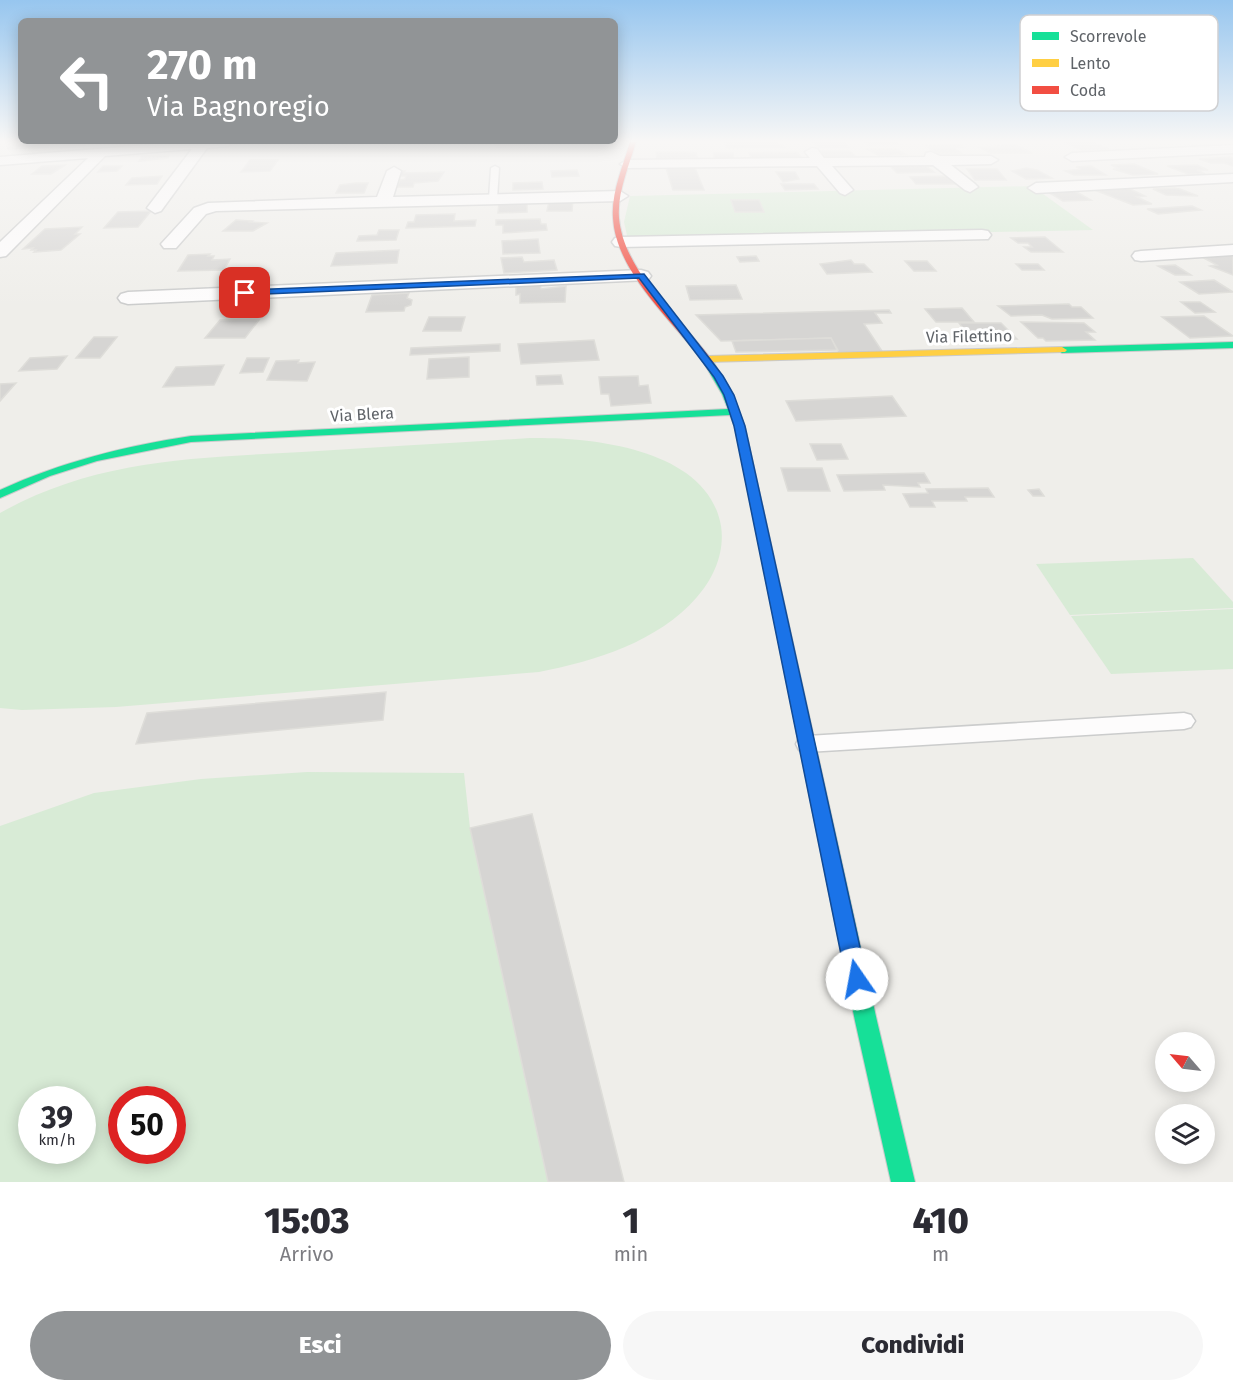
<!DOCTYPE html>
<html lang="it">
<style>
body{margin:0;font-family:"Fira Sans",sans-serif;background:#f7f7f7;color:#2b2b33;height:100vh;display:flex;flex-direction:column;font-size:22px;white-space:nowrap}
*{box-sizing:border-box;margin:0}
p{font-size:20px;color:#7c7c81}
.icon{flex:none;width:33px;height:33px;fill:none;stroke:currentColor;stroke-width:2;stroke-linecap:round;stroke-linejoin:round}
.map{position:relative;height:1182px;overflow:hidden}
.side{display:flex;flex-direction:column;background:#fff;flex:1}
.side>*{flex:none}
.banner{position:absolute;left:18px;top:18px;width:600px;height:126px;border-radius:9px;box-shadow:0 3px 15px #0003;background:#919496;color:#fff;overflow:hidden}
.needle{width:39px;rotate:298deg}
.controls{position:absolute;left:1155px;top:1032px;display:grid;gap:12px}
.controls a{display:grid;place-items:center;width:60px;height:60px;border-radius:50%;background:#fff;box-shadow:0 3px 15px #0003;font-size:30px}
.speed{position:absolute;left:18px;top:1086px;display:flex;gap:12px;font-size:30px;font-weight:700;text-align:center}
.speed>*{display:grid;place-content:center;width:78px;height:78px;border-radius:50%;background:#fff;box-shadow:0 3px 15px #0003;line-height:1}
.speed small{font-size:15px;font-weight:400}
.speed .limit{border:9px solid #d22;background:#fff;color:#111}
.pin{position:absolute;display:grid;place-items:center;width:51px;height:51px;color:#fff;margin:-26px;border-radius:12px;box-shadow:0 3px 9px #0006}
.me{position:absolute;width:66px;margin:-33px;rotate:348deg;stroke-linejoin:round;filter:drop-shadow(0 0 4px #0008)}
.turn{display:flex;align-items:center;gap:21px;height:126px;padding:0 30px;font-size:27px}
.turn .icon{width:78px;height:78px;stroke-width:2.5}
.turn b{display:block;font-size:42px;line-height:51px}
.eta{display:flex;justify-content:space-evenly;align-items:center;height:102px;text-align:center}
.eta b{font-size:36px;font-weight:800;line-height:42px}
.action{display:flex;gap:12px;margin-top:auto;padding:12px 30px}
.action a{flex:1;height:69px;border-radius:36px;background:#919496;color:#fff;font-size:24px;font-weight:800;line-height:69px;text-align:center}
.action a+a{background:#f7f7f7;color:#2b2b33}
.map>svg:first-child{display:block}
.green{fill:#d8ebd6;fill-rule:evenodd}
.building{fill:#d6d5d3;stroke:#deddd9;stroke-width:1.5}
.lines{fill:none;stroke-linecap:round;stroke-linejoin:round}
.lane-casing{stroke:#cbcccc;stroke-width:3}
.street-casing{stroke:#cbcccc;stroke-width:3}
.fast-casing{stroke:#cacacb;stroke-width:2}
.slow-casing{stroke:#cacacb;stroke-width:2}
.jam-casing{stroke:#cacacb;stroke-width:2}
.lane{fill:#fdfcfc;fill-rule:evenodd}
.street{fill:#fdfcfc;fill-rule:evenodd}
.fast{fill:#16e098;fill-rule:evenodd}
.slow{fill:#ffcf43;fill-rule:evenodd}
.jam{fill:#f24e42;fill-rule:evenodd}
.route{fill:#1a73e8;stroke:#114b97;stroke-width:1.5}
.labels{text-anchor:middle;stroke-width:6;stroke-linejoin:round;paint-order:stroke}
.far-street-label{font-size:16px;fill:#5f6368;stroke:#fff}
.key{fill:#fff;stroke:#cfd0d2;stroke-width:1.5}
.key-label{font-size:16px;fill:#5f6368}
</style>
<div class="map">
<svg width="1233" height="1182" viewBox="0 0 1233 1182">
<rect width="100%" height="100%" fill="#efeeea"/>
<!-- green -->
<g class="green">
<polygon points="1032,186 1093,230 628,240 624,222 630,196"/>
<path d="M530,438C593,437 708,449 721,526C725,552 714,578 697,597C658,642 595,661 539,672L116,707L22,710L0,708V513C96,459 195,458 302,452C378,447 454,443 530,438Z"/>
<polygon points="1193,558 1233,602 1233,608 1070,615 1036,564"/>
<polygon points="1233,609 1233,669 1111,674 1071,616"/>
<path d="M307,772L464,773L470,828L532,814L624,1182H0V826L94,793L201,779ZM32,1100H82V1150H32ZM122,1100H172V1150H122Z"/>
</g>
<!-- building -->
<g class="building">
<polygon points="86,142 85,146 61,148 63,143"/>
<polygon points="495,142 537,142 530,143 531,145 497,147"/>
<polygon points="775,142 784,147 727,148 724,143"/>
<polygon points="813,142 844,142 849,147 818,147"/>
<polygon points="865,142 896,142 899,144 868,145"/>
<polygon points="1064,142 1093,142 1109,149 1082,150"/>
<polygon points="40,143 49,144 48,147 7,149 16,145"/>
<polygon points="961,145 963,147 953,147 961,153 936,153 927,146"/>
<polygon points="1016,145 1032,153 990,153 979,147"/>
<polygon points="867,149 895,149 905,154 879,156"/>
<polygon points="820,151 850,151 857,158 826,158"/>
<polygon points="656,152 687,152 696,153 697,157 657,160"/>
<polygon points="797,152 802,158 752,159 749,153"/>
<polygon points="714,153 733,153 734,160 718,160 714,158"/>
<polygon points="169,155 168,158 139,161 142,156"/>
<polygon points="1230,157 1233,158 1233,166 1224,163 1211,163 1199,159"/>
<polygon points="250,160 278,160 270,171 241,172"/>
<polygon points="1134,164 1158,174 1133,175 1113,169 1120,169 1111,165"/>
<polygon points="65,165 51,174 32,174 42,166"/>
<polygon points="1197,165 1208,170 1197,170 1205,174 1188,174 1167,166"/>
<polygon points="103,166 122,166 117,171 98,172"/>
<polygon points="890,166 926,166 934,172 897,173"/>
<polygon points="1091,166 1106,175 1074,175 1065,171 1081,169 1076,167"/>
<polygon points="666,168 695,168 704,190 673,190"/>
<polygon points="1026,168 1037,170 1052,178 1026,179 1012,171"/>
<polygon points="967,169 997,169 1006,180 975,180"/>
<polygon points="577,170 579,176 552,177 551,171"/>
<polygon points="398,171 405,171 404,173 444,172 438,181 414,183 413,187 397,187 400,180 405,179 406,176 396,176"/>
<polygon points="776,172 795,172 799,179 783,182"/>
<polygon points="162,176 157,184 126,185 132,178"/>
<polygon points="948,176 955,184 916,184 910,177"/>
<polygon points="542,182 543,189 513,190 513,183"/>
<polygon points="356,183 368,183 364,193 336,193 340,185"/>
<polygon points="781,184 814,184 818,189 785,190"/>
<polygon points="1126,187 1145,196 1137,197 1152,204 1133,205 1092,189"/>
<polygon points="1174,188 1180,189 1198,196 1166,195 1153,189"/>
<polygon points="1073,190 1091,200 1063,201 1046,191"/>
<polygon points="573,200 572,211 547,211 549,201"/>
<polygon points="731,200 759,200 764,212 735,212"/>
<polygon points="499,202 527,202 527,212 498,213"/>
<polygon points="1192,206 1201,210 1158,214 1147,209"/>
<polygon points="151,211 138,227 104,228 118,212"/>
<polygon points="455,214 454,221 476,220 475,226 406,228 408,222 414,222 416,215"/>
<polygon points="540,219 541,224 546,224 547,230 503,233 503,225 496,225 496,220"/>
<polygon points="236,220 252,221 250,222 267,223 253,231 223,231"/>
<polygon points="82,227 75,234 80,234 61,250 34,252 36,250 31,250 33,248 23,249 45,229"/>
<polygon points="379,230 399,230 396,240 357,241 359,236 377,235"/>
<polygon points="1045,237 1063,252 1031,252 1024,247 1032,247 1028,243 1018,243 1011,238"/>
<polygon points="538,239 540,253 503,254 502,241"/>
<polygon points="399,250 397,263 331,266 336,253"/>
<polygon points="210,254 208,256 214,256 212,260 230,259 224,270 178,271 188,255"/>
<polygon points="1229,254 1233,257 1233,275 1210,266 1217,265 1200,256"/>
<polygon points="756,256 759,261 740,262 737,257"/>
<polygon points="522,257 524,262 554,260 557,270 504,273 501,258"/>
<polygon points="851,260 854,264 864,264 872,272 827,274 820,264"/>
<polygon points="905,261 927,261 936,271 914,271"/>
<polygon points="1016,264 1038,264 1044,270 1022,270"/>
<polygon points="1175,265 1191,275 1175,275 1158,266"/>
<polygon points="1214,280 1233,292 1199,294 1180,282"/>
<polygon points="540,285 541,289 566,286 565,302 520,303 520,294 516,295 516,286"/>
<polygon points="736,285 742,299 690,300 686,286"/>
<polygon points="409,293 407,298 412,300 411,305 405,307 404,311 366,312 372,295"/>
<polygon points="1181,302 1200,302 1215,312 1195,313"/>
<polygon points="1069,304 1072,307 1081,307 1093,318 1052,319 1042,315 1011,316 998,306"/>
<polygon points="962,308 974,322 936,322 925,309"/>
<polygon points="889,310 891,313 875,313 882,323 864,324 882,351 839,352 831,338 721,341 696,315"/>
<polygon points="1204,316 1233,336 1190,338 1162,317"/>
<polygon points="429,317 465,317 461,331 423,331"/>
<polygon points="220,320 259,320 245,338 205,338"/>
<polygon points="1021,322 1084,323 1095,332 1086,332 1095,340 1046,341 1043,338 1038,338"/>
<polygon points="959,323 1001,323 1017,339 1007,339 1009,342 974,343"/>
<polygon points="94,337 117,337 100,358 76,358"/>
<polygon points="831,338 837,350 736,352 732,341"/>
<polygon points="594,340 599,360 521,364 518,344"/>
<polygon points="500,344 500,351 410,355 411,348"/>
<polygon points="67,356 57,369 19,371 30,358"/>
<polygon points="469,357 469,377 427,379 429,359"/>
<polygon points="247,358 269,358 263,372 240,373"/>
<polygon points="299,360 298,363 315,362 307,381 267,380 276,361"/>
<polygon points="224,365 214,385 163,387 176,367"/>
<polygon points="561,375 563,384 537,385 536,376"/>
<polygon points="638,376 639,386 648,385 651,403 611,406 609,394 601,394 599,377"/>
<polygon points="16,383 0,401 0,384"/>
<polygon points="892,396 906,416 796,421 786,401"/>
<polygon points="810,444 841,444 848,459 817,460"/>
<polygon points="781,468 822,468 830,491 788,491"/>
<polygon points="924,473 930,483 918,483 920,487 883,485 885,490 844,491 837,475"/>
<polygon points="988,488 994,497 965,497 967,501 932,501 935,507 910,507 903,494 928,493 926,489"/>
<polygon points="1039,489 1044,496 1033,496 1028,490"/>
<polygon points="386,692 383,720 136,744 147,713"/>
<polygon points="532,814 624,1182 548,1182 470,828"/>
</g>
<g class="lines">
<!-- lane casing -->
<g class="lane-casing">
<g id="lane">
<polygon points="495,166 499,168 497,199 493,202 489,199 491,168"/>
<polygon points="1184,713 1191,715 1195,721 1191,727 1184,729 807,752 799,750 796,744 799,738 807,736"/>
</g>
</g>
<!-- street casing -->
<g class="street-casing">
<g id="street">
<polygon points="182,142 235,142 228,146 207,148 161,211 155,213 147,208 192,149 105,156 6,256 0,257 0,242 88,158 0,165 0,157"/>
<polygon points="1233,145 1233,153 1072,161 1065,157 1072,153"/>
<polygon points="812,148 817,149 824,158 925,157 926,153 931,152 940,156 991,156 998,160 991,164 951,165 975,184 978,187 970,192 965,190 933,165 832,166 853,190 845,195 840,193 817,166 627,168 620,164 627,160 810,158 805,152"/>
<polygon points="394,167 401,171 393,197 620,191 628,196 620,201 216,211 206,214 176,248 164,248 161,244 194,208 208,203 377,197 387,171"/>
<polygon points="1233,174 1233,182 1036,193 1028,188 1036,183"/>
<polygon points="982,230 988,231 991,235 988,239 621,247 615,246 612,242 615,238 621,237"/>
<polygon points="1233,245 1233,255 1141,261 1135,260 1132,256 1135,252 1141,251"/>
<polygon points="641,270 648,272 651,276 648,280 128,304 121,302 118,298 121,294 128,292"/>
</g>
</g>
<!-- fast casing -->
<g class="fast-casing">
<g id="fast">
<polygon points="1233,342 1233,348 1062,353 1057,350 1062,347"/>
<path d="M706,361L714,363L732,394L745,427L877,1021L915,1182H891L855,1021L735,427L730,415L191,442L97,461L50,476L0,498V490C61,462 125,446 191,436L728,409L722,394L704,363Z"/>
</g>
</g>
<!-- slow casing -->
<g class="slow-casing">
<polygon id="slow" points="1062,347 1067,350 1065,352 707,362 702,359 707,356"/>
</g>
<!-- jam casing -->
<g class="jam-casing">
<path id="jam" d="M630,142H636C629,166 617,193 619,218C624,274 683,320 714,363L712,365H706C675,323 616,273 613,218C611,193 623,166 630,142Z"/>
</g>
<!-- lane -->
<use href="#lane" class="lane"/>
<!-- street -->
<use href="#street" class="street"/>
<!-- fast -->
<use href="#fast" class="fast"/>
<!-- slow -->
<use href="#slow" class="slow"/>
<!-- jam -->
<use href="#jam" class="jam"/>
</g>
<!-- sky -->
<linearGradient id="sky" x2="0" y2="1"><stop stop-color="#97c6ef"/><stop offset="0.46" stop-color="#f8f7f6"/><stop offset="1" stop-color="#f8f7f6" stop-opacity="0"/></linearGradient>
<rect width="1233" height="307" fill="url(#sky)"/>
<!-- route -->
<polygon class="route" points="644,274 723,376 734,395 745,426 867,979 864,986 857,989 849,986 846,979 734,426 724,395 714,377 639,278 245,295 241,293 245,290"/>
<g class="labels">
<!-- far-street labels -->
<g class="far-street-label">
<text transform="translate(969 336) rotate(-1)" y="6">Via Filettino</text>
<text transform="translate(362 414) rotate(-3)" y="6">Via Blera</text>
</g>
</g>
<!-- legend -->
<rect x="1020" y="15" width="198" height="96" rx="9" class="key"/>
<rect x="1032" y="32" width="27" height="8" fill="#16e098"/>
<rect x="1032" y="59" width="27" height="8" fill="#ffcf43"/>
<rect x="1032" y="86" width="27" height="8" fill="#f24e42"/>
<g class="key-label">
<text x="1070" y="42">Scorrevole</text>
<text x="1070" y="69">Lento</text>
<text x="1070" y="96">Coda</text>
</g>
</svg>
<div class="controls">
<a><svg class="needle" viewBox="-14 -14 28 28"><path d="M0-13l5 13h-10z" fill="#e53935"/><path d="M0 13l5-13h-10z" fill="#7c7c81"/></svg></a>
<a><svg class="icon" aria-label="layers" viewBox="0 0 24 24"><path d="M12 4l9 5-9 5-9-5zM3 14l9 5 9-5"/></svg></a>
</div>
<div class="speed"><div>39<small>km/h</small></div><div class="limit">50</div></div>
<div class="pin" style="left:245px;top:293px;background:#d93025"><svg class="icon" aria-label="arrive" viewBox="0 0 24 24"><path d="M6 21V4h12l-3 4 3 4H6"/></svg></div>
<svg class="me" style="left:857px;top:979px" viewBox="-20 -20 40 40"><circle r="19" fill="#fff"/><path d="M0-13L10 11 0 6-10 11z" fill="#1a73e8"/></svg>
<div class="banner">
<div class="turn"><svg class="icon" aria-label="left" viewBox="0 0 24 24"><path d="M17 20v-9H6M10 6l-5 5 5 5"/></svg><div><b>270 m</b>Via Bagnoregio</div></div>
</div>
</div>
<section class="side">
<div class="eta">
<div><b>15:03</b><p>Arrivo</p></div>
<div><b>1</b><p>min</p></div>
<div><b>410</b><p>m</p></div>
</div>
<div class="action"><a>Esci</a><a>Condividi</a></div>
</section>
